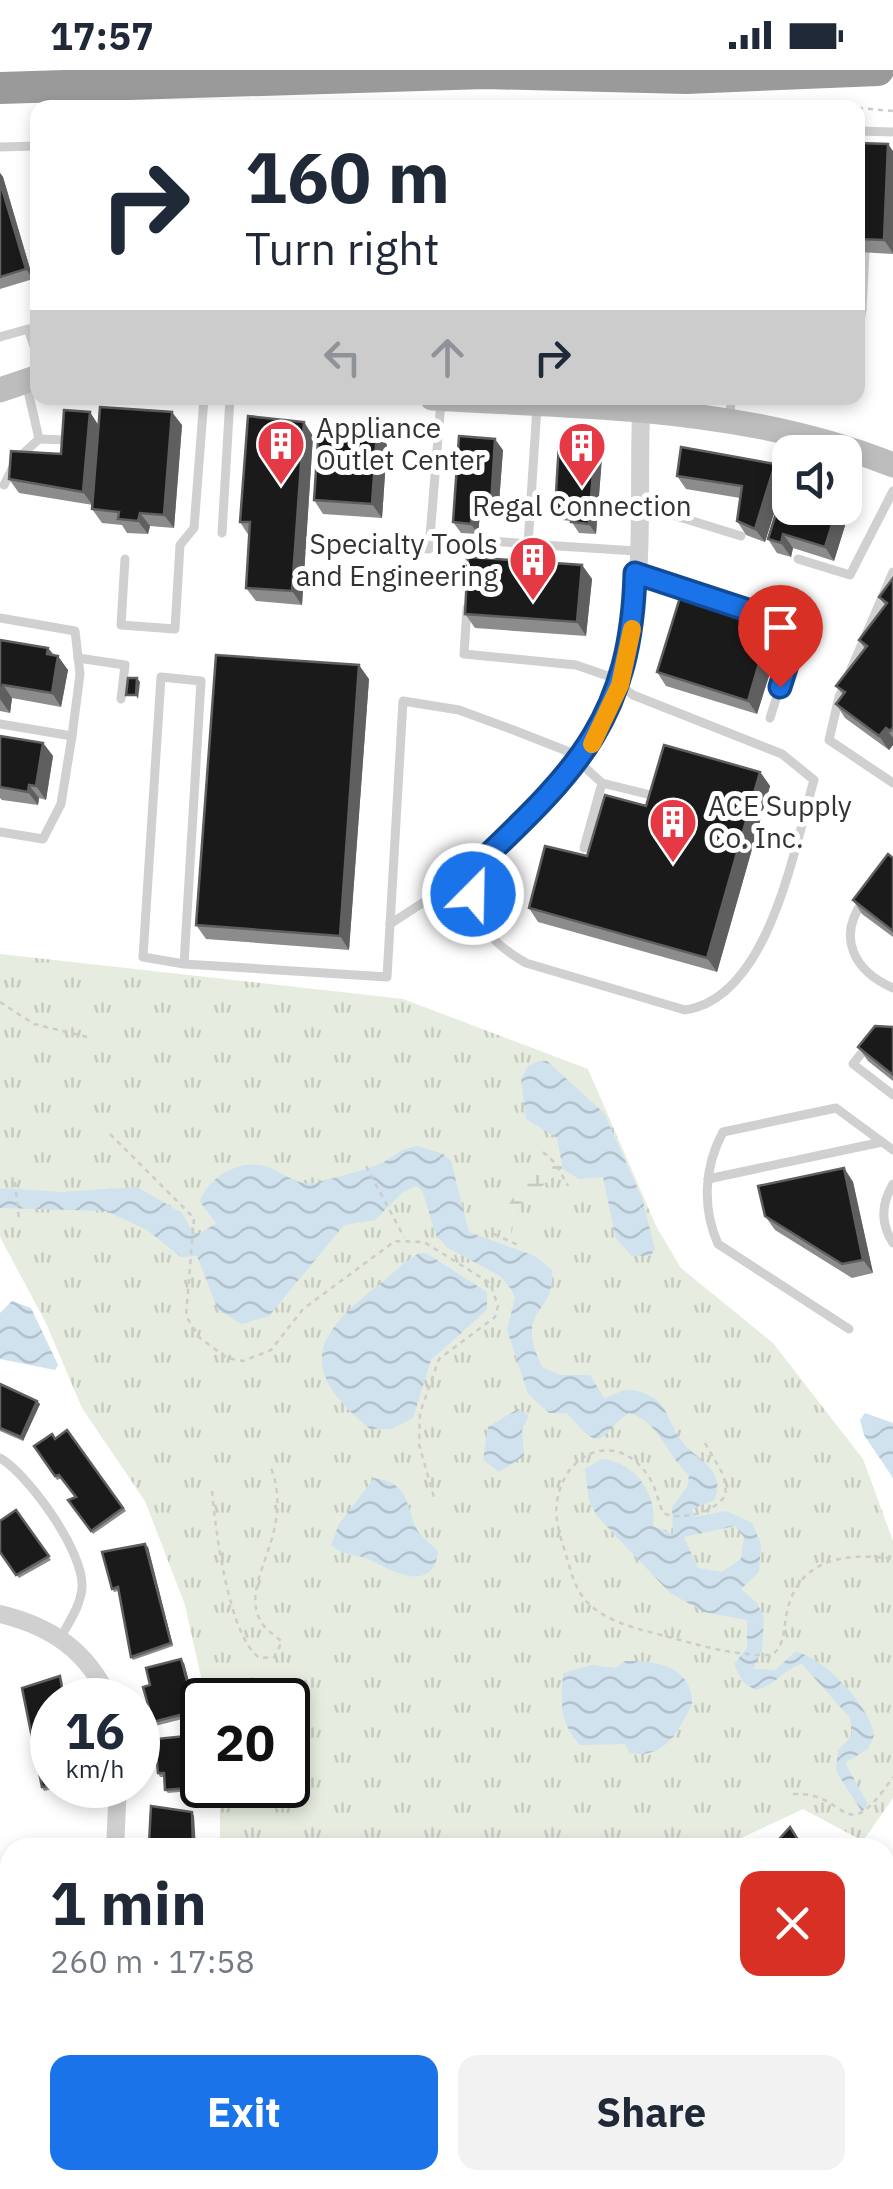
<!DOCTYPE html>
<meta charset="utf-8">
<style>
body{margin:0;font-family:"IBM Plex Sans",sans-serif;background:#f2f2f3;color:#1f2937;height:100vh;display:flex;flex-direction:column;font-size:38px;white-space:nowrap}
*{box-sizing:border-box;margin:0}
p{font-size:32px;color:#747a83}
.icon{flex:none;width:55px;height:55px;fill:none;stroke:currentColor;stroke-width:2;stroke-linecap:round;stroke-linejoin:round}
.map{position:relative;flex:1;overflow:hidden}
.side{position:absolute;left:0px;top:1768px;width:895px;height:352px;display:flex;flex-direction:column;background:#fff;border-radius:30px 30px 0 0;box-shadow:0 5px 15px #0003}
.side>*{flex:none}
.guide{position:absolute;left:30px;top:30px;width:835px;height:305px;border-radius:20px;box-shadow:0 5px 15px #0003;background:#fff;color:#1f2937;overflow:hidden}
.buttons{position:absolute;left:772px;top:365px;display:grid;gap:20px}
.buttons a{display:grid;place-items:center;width:90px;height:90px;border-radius:20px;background:#fff;box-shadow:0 5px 15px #0003;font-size:50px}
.speed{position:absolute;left:30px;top:1608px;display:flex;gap:20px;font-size:50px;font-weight:700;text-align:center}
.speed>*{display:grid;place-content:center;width:130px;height:130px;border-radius:50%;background:#fff;box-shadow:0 5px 15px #0003;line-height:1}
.speed small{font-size:25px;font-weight:400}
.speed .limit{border:5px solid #111;border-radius:15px;background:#fff;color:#111}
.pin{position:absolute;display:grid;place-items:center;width:85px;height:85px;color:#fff;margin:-102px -42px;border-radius:50% 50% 50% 0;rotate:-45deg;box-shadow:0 0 10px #0007}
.pin .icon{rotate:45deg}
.me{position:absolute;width:110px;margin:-55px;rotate:23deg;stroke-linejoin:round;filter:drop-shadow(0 0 8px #0008)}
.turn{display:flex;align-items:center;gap:35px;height:210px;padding:0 50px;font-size:45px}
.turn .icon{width:130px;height:130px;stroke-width:2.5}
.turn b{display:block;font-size:70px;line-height:85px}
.lanes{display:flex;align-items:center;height:95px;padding:0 50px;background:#0003;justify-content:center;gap:50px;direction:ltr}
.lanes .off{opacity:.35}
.round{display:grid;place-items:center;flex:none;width:105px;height:105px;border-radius:20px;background:#f2f2f3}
.head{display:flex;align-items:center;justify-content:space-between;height:170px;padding:0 50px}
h1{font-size:60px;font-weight:700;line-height:75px}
.action{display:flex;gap:20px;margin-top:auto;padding:20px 50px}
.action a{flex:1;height:115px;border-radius:20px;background:#1a73e8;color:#fff;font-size:40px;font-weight:700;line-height:115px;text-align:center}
.action a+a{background:#f2f2f3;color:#1f2937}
.status{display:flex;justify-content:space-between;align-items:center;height:70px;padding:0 50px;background:#fff;direction:ltr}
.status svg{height:28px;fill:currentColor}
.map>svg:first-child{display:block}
.grass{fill:url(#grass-tufts)}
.wetland{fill:url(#wetland-marsh)}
.water{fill:url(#water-waves);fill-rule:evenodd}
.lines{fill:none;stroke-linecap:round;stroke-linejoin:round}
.path{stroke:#cdcdcd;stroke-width:2.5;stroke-dasharray:5 5;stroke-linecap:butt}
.lane{stroke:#d0d0d0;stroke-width:9}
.street{stroke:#d0d0d0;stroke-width:18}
.secondary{stroke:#bdbdbd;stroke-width:25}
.highway{stroke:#9a9a9a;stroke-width:32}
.wall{fill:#8c8c8c}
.shaded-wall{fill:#5f5f5f}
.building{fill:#1a1a1a;stroke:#5f5f5f;stroke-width:2.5}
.route-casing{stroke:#114b97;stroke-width:25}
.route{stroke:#1a73e8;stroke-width:18}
.slow{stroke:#f59e0b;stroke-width:18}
.labels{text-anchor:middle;stroke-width:10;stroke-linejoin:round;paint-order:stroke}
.poi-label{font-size:28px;fill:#333;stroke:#fff;text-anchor:start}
</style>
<div class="status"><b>17:57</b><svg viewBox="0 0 49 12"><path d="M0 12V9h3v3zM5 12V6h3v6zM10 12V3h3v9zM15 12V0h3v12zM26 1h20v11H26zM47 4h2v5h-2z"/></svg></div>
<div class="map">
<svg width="893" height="2119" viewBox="0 0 893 2119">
<defs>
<pattern id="grass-tufts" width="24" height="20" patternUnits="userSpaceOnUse" patternTransform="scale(2.5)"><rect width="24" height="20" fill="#e6ecdf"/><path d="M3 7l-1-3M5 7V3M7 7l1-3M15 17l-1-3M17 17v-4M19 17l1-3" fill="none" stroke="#c6cbc0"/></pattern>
<pattern id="wetland-marsh" width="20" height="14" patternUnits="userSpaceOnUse" patternTransform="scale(2.5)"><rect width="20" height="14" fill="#e6ecdf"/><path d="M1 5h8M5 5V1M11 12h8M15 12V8" fill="none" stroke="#c6cbc0"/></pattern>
<pattern id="water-waves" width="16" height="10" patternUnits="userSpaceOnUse" patternTransform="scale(2.5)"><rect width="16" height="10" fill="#cfe2ee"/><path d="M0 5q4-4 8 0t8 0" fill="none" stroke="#b2c2cd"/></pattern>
</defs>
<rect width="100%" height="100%" fill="#fff"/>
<!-- grass -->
<g class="grass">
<polygon points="0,884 403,929 588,999 657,1158 681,1198 773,1273 863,1389 893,1471 893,1728 863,1771 803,1739 722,1777 220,1777 220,1715 288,1715 288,1630 206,1630 185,1535 145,1431 82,1338 46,1253 0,1167"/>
<polygon points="0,1890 10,1899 10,2027 4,2047 10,2110 16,2110 17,2119 0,2119"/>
</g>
<!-- wetland -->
<polygon class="wetland" points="559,1092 563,1099 521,1133 511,1164 500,1164 505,1139 536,1097"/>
<!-- water -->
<g class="water">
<polygon points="539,991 547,991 604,1043 642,1128 655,1179 650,1186 632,1186 616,1169 603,1107 579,1109 563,1099 557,1068 526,1049 521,1009 528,996"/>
<path d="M418,1076L443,1084L451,1091L469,1162L535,1186L552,1200C556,1246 513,1236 542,1297L560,1305H590L604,1328C614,1326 621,1318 633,1320C672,1328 664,1351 684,1374C699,1391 727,1401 714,1430L692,1439L695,1447L726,1441L752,1453L761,1474L759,1502L741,1519L757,1533L764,1548L762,1580L753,1599L775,1600L795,1582C821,1584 873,1639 874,1666L868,1679L845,1693L868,1734L862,1742L836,1701L838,1680L852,1666L850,1648L802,1594C783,1599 776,1616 755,1620L743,1612L734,1594L747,1578V1550L704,1542L670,1523L597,1446L589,1431L585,1399L602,1389C635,1392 658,1425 653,1456L673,1464L672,1437L687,1417L689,1405C667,1386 659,1351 629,1343C599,1362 606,1390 567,1343H549L528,1324L507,1260L515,1228L512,1220L500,1206L448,1178L436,1165L422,1120L416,1116L403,1122L375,1150L344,1155L269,1246L242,1254L218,1240L197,1186L181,1187L147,1160L106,1141L0,1138V1118L62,1122L137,1117L182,1143L192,1161L200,1164L216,1153L200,1132C206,1108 242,1087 268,1097C284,1103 299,1118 318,1112C337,1107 358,1102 377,1095C393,1089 399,1078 418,1076ZM735,1456L744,1467L741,1489L722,1502L698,1498L684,1467Z"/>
<path d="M419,1183H426L487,1222V1240L431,1290L413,1348L391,1359H370C301,1302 309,1269 376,1217C390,1206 404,1192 419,1183Z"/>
<polygon points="12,1231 31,1238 58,1295 55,1300 0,1289 0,1243"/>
<polygon points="518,1339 529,1346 522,1360 524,1386 499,1402 483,1390 488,1357"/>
<polygon points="865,1343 893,1353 893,1408 864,1365 860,1350"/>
<path d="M374,1408C413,1413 404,1439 419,1463C424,1469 432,1475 438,1481C434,1527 387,1498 368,1489C354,1484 341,1485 331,1475L339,1454Z"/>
<path d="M625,1591C656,1590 692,1596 692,1634C679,1660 665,1690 630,1683L625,1674L580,1675C559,1652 561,1632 563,1603L592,1595L616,1598Z"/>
</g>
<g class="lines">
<!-- path -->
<g class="path">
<polyline points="667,33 845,38"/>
<polyline points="858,38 893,41"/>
<polyline points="0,932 34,954 87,967"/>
<polyline points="110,1064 194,1148 186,1246 200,1268 227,1288 243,1291 271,1280 303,1239 395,1171 424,1172 490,1213 498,1236 495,1247 439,1289 420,1343 419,1374 435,1431"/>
<polyline points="543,1082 556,1094 568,1116"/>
<polyline points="366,1096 404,1167"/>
<polyline points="15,1112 19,1150"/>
<polyline points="494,1164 518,1175"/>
<path d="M705,1373L724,1406L726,1424C716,1443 681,1451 663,1443C658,1431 656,1418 649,1407C618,1359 564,1381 557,1432C554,1449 561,1468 566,1485C571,1502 575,1520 588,1533C609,1554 646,1561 673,1568C705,1577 738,1586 772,1585C786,1574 783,1558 787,1542C798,1488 847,1482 893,1489"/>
<path d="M212,1421C215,1457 229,1569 260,1588L274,1587L282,1572C275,1565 265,1560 260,1550C239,1511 296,1463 271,1398"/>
<path d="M793,1724C850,1721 842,1782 893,1707"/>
<polyline points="885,1857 893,1850"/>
<polyline points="885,1904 893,1903"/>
<polyline points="0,1934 10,1942"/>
<polyline points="885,2017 893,2014"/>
<polyline points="758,2115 772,2110"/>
<polyline points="90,2119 127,2110"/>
<polyline points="756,2119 761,2110"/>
</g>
<!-- lane -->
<g class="lane">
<polyline points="858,61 893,62"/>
<polyline points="0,77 38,76"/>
<polyline points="858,239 862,239 865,182"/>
<polyline points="858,265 862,239"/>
<polyline points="0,267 28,259 38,287"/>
<polyline points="537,337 528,474 636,481"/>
<polyline points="730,350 731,328"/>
<polyline points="39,369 68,370"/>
<polyline points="4,415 17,389 39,369 26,312"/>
<polyline points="640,435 741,466"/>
<polyline points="222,463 230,328"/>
<polyline points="330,473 429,479 441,331"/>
<polyline points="125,489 121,555 175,559 180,475 194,458 204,328"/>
<polyline points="798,489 850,505 893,421"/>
<polyline points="469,498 470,480 492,471 528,474"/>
<polyline points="893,502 839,627 829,670 893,713"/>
<polyline points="638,504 799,557 770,648"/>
<polyline points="0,548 75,561 80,604 72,666 0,654"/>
<polyline points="78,588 125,595 121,629"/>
<polyline points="0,762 43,769 61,734 72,666"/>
<polyline points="584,778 602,713"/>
<path d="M864,830C836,867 854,901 893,918"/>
<path d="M390,854L470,802C476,849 483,869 526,893L685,940C769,928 794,778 814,710L782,684L633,625L608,606L576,595L464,584L467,538"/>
<polyline points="184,894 143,887 161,607 201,611 184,894 387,907 403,631 459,640 516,661 567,681 602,713 655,726"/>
<polyline points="867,976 853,994 893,1025"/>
<polyline points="708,1109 882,1072"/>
<path d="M893,1114C881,1134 880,1153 893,1173"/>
<path d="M849,1259L718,1174C702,1138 704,1097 723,1062L836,1038L893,1080"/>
<path d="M0,1388C29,1405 84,1482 82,1517C81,1535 69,1552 61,1567"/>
<polyline points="456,2119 463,2110"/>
</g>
<!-- street -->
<g class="street">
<path d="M470,802C512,762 561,723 592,674C652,578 637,451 641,343"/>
<path d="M0,1544C53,1557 87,1581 110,1630"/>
<polyline points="115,1778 118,1715"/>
<polyline points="28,2110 30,2119"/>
<polyline points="370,2110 374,2119"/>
</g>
<!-- secondary -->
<g class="secondary">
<polyline points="0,320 38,307"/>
<path d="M432,328C586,337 748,336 893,395"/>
<polyline points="885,1927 893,1926"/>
<polyline points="171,2119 205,2110"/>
</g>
<!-- highway -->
<polyline class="highway" points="0,18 485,3 686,8 878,0"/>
</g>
<!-- wall -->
<g class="wall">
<polygon points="858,73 893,81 893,184 858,182"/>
<polygon points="0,103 3,107 33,209 0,219"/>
<polygon points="99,355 182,355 174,458 150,456 148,464 127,463 122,455 102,453 92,439 93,435 19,423 9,409 61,384"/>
<polygon points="377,361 387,375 382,448 323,444 314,430"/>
<polygon points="313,366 302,535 256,531 246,518 249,466 240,452"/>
<polygon points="503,380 498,446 480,444 478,464 461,463 453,452"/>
<polygon points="602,387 596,464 579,463 571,451 562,450 555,440"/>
<polygon points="775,394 785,408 765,472 746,465 737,451 740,428 686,419 677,406"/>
<polygon points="853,430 834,491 793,478 791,487 777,483 768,469"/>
<polygon points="582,495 592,509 586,566 475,558 465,544"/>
<polygon points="893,508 893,675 889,680 845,648 836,634 843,625 836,616 865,579 859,570 885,535 879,527"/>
<polygon points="766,547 775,561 768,582 774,590 757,644 666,616 657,602"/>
<polygon points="0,570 48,578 68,600 61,637 12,628 10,643 0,641"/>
<polygon points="369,609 349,880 206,869 196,855"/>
<polygon points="0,666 43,673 53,686 46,730 39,728 38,735 2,730 0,728"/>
<polygon points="760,702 770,716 717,902 538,852 529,838 646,736"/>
<polygon points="893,788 893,867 862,844 853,830"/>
<polygon points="893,957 893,1011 868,991 858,977"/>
<polygon points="844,1098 853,1112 873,1203 852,1208 775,1160 765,1146"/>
<polygon points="0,1314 40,1334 23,1371 0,1361"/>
<polygon points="67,1360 126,1441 93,1464 68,1430 76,1428 62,1408 57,1410 34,1376 55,1369"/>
<polygon points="16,1440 51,1490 19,1508 0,1482"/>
<polygon points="148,1477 173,1576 133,1590 131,1587 118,1521 114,1522 112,1519"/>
<polygon points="184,1593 198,1645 155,1656 153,1652 150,1615"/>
<polygon points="63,1609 52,1715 70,1715 44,1721 42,1717"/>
<polygon points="196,1665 198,1669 203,1720 168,1723 165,1720 164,1707 160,1707 158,1703"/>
<polygon points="885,2100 891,2107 879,2119 834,2119 831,2110 885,2110"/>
</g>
<!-- shaded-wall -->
<g class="shaded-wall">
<polygon points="888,74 893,81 893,183 884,170"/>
<polygon points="0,103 3,107 33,209 26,199 0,112"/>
<polygon points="90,342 99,356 93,436 83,422"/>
<polygon points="172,342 182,355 174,458 164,445"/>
<polygon points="304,352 313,366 302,535 292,521"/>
<polygon points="377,361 387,375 382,448 372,434"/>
<polygon points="495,369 503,380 498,446 491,435"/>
<polygon points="595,376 602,387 596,464 589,454"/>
<polygon points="775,394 785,408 765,472 755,459"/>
<polygon points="845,419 853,430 834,491 825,477 837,438 845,438"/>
<polygon points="472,434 480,444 478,464 471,454"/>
<polygon points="140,443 150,456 148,464 138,451"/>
<polygon points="783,464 793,478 791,487 781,473"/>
<polygon points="582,495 592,509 586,566 577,552"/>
<polygon points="766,547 775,561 768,582 774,590 757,644 748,631 757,574"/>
<polygon points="48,578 57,591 58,586 68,600 61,637 52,623 47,584"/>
<polygon points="359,595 369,609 349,880 340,866"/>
<polygon points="137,608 140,612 138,629 136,625"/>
<polygon points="3,615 12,628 10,643 0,629"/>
<polygon points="886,658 893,668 893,675 889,680 879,666"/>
<polygon points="43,673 53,686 46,730 36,716"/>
<polygon points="760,702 770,716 717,902 707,888"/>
<polygon points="29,715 39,728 38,735 28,722"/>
<polygon points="844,1098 853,1112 873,1203 863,1190"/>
<polygon points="37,1331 40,1334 23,1371 21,1367"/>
<polygon points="145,1474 148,1477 173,1576 171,1573"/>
<polygon points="181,1589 184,1593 198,1645 195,1641"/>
<polygon points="196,1665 198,1669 203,1720 200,1717"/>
<polygon points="192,1742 194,1746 196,1778 193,1778"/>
</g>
<!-- building -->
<g class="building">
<polygon points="858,73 888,74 884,170 858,169"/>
<polygon points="0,112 26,199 0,207"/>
<polygon points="100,337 172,342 164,445 140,443 138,451 118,449 119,442 92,439"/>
<polygon points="64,340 90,342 83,422 9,409 11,381 61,384"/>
<polygon points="248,346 304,352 292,521 246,518 250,452 240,452"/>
<polygon points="319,356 377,361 372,434 314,430"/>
<polygon points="459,366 495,369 491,435 472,434 471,454 453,452"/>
<polygon points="559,373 595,376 589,454 571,452 572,441 555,440"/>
<polygon points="681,377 775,394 755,459 737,451 742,416 677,406"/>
<polygon points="790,399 790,438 837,438 825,477 783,464 781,473 768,469"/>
<polygon points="468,487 582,495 577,552 465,544"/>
<polygon points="893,508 893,657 890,661 886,658 879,666 836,634 845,622 836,616 867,576 859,570 887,533 879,527"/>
<polygon points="682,521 766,547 757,574 764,576 748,631 657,602"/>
<polygon points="0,570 48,578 47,584 58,586 52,623 3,615 0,629"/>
<polygon points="216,585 359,595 340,866 196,855"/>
<polygon points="128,608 137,608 136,625 126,625"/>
<polygon points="0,666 43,673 36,716 29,715 28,722 0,717"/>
<polygon points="664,675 760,702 707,888 529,838 545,776 587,786 605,725 646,736"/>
<polygon points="888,784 893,788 893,861 853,830"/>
<polygon points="875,956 893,957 893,1005 858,977"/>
<polygon points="844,1098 863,1190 842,1194 765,1146 758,1116"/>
<polygon points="0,1314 37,1331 21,1367 0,1358"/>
<polygon points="67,1360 123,1438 91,1461 68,1430 76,1427 59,1405 55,1406 34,1376 52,1364 55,1369"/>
<polygon points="16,1440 49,1486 16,1505 0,1482 0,1451"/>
<polygon points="145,1474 171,1573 131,1587 118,1517 112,1519 102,1482"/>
<polygon points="181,1589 195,1641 153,1652 143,1617 150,1615 146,1598"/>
<polygon points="60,1606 64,1630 52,1630 52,1715 42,1717 22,1618"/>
<polygon points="196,1665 200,1717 165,1720 164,1703 158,1703 155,1669"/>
<polygon points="151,1736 192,1742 193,1778 154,1778 155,1774 149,1773"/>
<polygon points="790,1757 803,1778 774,1778 773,1776"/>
<polygon points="36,1775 59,1778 36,1778"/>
<polygon points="509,2110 541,2110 544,2119 512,2119"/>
<polygon points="580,2110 637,2110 639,2119 582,2119"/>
<polygon points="831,2110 882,2110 873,2119 835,2119 829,2113"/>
</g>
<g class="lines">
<!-- route casing -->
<g class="route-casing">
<path id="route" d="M473,824L470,802C572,704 631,654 635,503L799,557L780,617"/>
</g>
<!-- route -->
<use href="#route" class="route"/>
<!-- slow -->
<polyline class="slow" points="592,674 620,615 632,559"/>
</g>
<!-- icons -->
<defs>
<g id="building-pin" transform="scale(2.5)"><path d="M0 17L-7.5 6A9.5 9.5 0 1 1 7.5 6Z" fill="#e63946" stroke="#fff"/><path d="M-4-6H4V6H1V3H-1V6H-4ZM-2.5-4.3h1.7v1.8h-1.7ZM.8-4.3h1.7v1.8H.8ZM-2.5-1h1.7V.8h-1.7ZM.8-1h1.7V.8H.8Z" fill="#fff"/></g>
</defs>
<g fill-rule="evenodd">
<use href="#building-pin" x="281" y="374"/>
<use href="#building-pin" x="582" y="376"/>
<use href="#building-pin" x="533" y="490"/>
<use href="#building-pin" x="673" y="752"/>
</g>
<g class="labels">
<!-- poi labels -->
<g class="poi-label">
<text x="316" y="368">Appliance<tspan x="316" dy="32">Outlet Center</tspan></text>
<text x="582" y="446" text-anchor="middle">Regal Connection</text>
<text x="498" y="484" text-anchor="end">Specialty Tools<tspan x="498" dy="32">and Engineering</tspan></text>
<text x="708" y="746">ACE Supply<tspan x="708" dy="32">Co. Inc.</tspan></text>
</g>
</g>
</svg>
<div class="buttons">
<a><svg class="icon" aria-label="sound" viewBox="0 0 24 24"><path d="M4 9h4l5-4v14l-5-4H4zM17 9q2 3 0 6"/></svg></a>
</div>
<div class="speed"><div>16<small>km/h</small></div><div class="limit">20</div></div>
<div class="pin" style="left:780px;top:617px;background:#d93025"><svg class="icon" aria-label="arrive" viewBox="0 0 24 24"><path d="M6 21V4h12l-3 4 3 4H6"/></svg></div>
<svg class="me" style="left:473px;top:824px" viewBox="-20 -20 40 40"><circle r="17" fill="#1a73e8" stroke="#fff" stroke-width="3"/><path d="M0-11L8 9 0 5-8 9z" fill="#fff"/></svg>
<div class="guide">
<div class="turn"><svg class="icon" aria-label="right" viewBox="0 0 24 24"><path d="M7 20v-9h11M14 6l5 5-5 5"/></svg><div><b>160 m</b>Turn right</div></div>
<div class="lanes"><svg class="icon off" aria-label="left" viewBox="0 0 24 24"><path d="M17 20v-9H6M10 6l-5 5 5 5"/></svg><svg class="icon off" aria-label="ahead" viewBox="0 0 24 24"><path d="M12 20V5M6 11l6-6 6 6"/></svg><svg class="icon" aria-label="right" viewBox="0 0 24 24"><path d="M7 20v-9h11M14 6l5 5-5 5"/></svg></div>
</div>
<section class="side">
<div class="head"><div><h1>1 min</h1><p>260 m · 17:58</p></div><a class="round" style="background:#d93025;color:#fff"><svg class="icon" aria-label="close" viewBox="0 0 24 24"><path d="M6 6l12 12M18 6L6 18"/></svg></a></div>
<div class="action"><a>Exit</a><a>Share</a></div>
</section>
</div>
